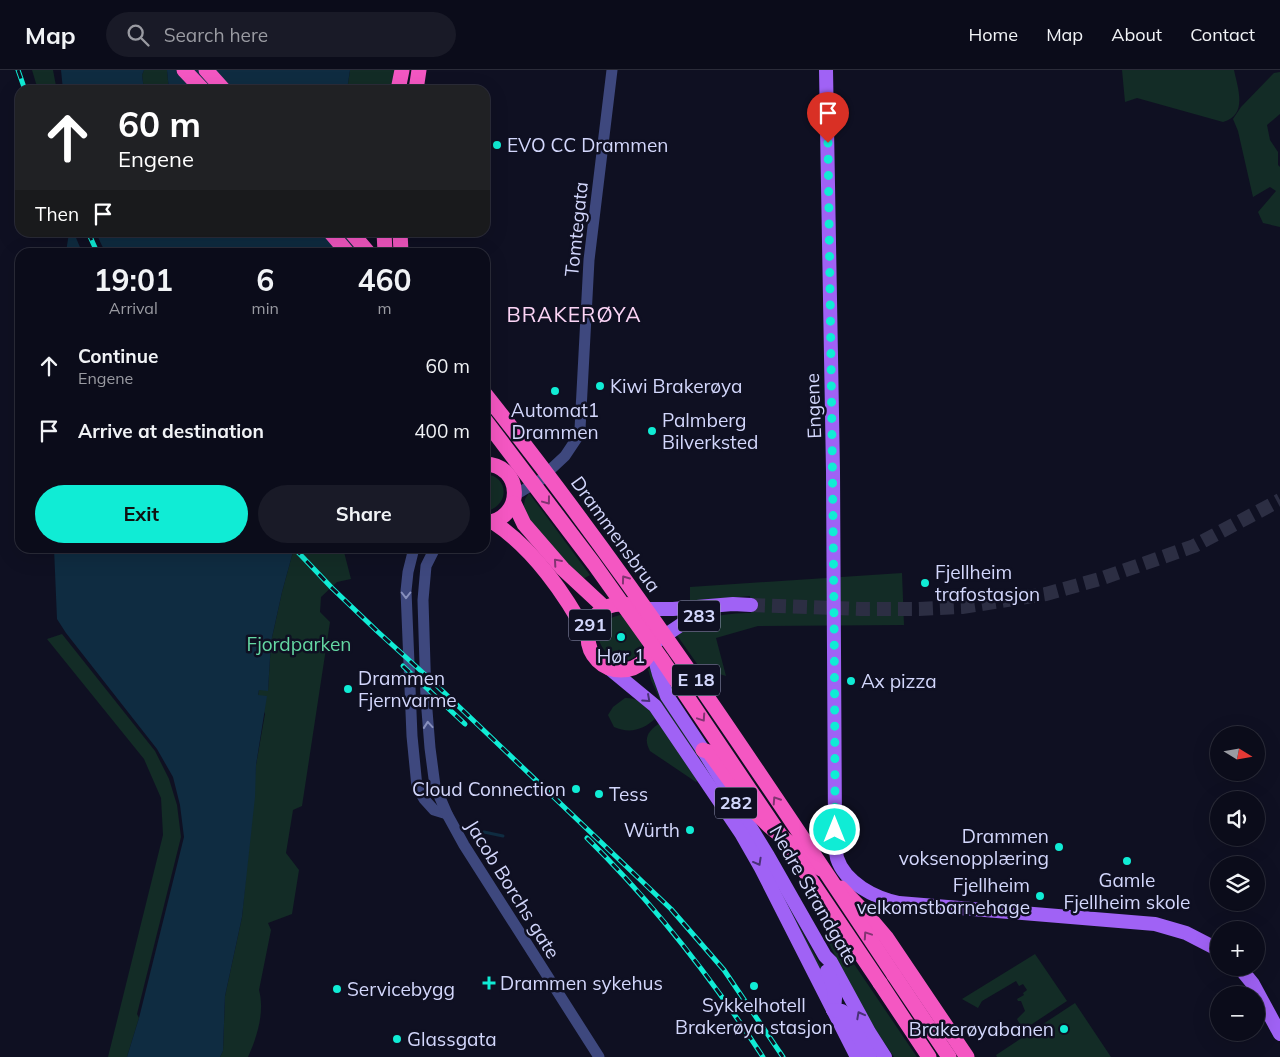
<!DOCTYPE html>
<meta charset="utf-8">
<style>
body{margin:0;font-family:Mulish,sans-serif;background:#191a27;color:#f1f3f6;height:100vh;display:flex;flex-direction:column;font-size:19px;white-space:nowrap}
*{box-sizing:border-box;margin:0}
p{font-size:16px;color:#9a9ba2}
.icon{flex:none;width:28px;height:28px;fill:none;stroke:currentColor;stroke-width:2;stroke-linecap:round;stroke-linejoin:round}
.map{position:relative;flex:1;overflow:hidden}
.sheet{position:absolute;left:15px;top:178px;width:475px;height:305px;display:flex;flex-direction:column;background:#0b0c1a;border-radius:15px;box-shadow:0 5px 20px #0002,0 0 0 1px #2b2c39}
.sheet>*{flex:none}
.guide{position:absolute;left:15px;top:15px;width:475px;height:152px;border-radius:15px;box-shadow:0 5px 20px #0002,0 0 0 1px #2b2c39;background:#202124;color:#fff;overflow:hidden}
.needle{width:32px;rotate:101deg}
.tools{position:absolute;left:1210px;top:656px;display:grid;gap:10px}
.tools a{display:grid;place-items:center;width:55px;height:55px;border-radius:50%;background:#0b0c1a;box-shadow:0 5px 20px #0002,0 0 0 1px #2b2c39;font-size:25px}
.pin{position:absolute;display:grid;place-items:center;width:42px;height:42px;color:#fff;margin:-51px -21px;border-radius:50% 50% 50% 0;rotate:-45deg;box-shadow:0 0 5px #0007}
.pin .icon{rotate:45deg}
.me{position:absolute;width:55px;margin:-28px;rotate:0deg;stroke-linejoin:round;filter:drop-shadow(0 0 4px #0008)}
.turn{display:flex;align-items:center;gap:18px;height:105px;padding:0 20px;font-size:22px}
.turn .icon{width:65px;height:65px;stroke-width:2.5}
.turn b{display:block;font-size:35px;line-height:42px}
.then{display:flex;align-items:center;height:48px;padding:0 20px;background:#0003;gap:10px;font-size:19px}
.eta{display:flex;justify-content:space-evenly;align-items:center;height:85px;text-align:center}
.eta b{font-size:30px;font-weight:700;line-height:35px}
.primary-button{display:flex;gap:10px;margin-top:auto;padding:10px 20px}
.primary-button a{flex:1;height:58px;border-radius:30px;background:#10ecd5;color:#111;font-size:20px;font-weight:700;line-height:58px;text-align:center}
.primary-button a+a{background:#191a27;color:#f1f3f6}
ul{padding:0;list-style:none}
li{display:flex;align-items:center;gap:15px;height:65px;padding:0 20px}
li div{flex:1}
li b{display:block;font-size:19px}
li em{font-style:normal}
header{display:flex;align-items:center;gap:30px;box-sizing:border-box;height:70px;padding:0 25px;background:#0b0c1a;border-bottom:1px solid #2b2c39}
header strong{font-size:24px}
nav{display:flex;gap:28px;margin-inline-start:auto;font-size:18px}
.search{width:350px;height:45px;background:#191a27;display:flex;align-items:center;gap:12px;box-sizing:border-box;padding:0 18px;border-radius:28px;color:#9a9ba2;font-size:19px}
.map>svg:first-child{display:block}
.green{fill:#132c26}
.water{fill:#0f2c41}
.pier{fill:#0f1022}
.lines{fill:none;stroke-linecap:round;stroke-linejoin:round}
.stream{stroke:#0f2c41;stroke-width:3}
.major-tunnel{stroke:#2c2e43;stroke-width:14;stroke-dasharray:14 7;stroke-linecap:butt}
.minor{stroke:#3e487e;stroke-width:11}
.major{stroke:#a062f5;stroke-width:14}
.highway{stroke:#f457c2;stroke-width:15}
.rail-casing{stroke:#10ecd5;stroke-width:5}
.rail{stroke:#0f1022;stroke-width:3;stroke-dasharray:9;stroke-linecap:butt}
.highway-bridge{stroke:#f457c2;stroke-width:15}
.oneway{stroke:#823472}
.oneway2{stroke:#8890bd}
.oneway3{stroke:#493176}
.route{stroke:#10ecd5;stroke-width:9;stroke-dasharray:0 16.2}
.poi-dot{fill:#10ecd5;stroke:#0f1022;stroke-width:2}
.labels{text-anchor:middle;stroke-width:5;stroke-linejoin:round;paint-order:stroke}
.shield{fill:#0f1022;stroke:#989bbb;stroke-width:1}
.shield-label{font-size:18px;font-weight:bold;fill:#d3d7fc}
.poi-label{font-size:19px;fill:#d3d7fc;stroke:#0f1022;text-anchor:start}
.street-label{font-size:19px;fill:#d3d7fc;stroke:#0f1022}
.park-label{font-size:19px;fill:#64d7a3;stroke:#0f1022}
.quarter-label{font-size:21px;letter-spacing:1px;fill:#fcd5f6;stroke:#0f1022}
</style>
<header>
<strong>Map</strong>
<div class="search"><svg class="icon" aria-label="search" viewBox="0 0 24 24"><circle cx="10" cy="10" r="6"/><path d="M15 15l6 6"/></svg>Search here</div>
<nav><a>Home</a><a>Map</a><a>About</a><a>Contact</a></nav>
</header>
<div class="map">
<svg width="1280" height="987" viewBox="0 0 1280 987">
<rect width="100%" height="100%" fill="#0f1022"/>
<!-- green -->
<g class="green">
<polygon points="32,0 53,0 56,16 53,20 38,20"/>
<polygon points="144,0 167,0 169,20 144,20 142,5"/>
<polygon points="350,0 395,0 392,20 347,20"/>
<path d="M1122,0H1234C1238,19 1248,45 1223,52L1137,28L1125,32Z"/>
<polygon points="1280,2 1280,44 1267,55 1270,70 1278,82 1278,95 1280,97 1280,157 1263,153 1258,142 1276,121 1270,117 1253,127 1238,61 1233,49 1241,37 1274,3"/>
<path d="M485,404C509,406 510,435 487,441L485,440Z"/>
<polygon points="529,423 590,505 583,509 548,475 523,440 525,429"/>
<path d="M294,478H343L351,509L337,512L321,527L320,542L330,552L302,736L293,740L286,783L299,800L292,844L268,853L271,860L259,920C265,942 257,967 248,987H220L223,981L225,926L242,847L256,695L265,644L258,625L259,620H268L271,572L282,522Z"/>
<path d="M902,503L904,555L758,556L716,568L726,606L700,598L676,564C697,547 725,543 751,543L750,526L690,532V517Z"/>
<path d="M620,545L628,546L644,570C629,624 566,557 620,545Z"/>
<polygon points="62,564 155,681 169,709 177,735 181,767 137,944 139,948 127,987 108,987 163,765 161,728 144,689 47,569"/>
<polygon points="650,598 661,627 740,746 829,911 830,921 742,754 662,634 651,610 648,599"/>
<path d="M625,628C640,627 648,637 656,648C643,660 630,664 614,657L608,645L613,637Z"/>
<path d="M660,653L699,709L696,712L650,681C643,668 648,661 660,653Z"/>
<polygon points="831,860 917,987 894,987 865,944 825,866 825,864"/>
<polygon points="1035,884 1067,931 1023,960 1017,949 1025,941 1021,931 1018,931 1017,929 1024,925 1023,923 1027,920 1023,914 1019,916 1016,911 982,931 978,938 962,929"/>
<polygon points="1075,933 1111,987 997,987 996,985"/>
</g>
<!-- water -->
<g class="water">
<polygon points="61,0 144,0 142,5 144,20 63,20"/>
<polygon points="167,0 350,0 347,20 169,20"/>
<polygon points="69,163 361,163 356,182 66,182"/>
<polygon points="54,478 294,478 282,522 271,572 268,621 259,620 258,625 267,626 256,695 255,727 242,847 225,926 223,981 220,987 127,987 139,948 184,767 180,735 173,707 157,679 66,563 57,549"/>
</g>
<!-- pier -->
<polygon class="pier" points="74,163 96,163 105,182 82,182"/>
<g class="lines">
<!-- stream -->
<polyline class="stream" points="484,762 503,766"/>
<!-- major-tunnel -->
<polyline class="major-tunnel" points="751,535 860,539 919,539 962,537 1046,524 1100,509 1194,476 1280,430"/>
<!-- minor -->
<g class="minor">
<polyline points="515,425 542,409 550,400 565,386 577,368 580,359 589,190 612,0"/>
<polyline points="414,478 408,502 406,521 412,666 417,717 424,729 434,740 447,744"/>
<polyline points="435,478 426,496 423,530 426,628 430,678 435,716 447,744 464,775 599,987"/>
</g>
<!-- major -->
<g class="major">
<path d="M826,0L833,401L835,760C835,769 835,778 837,788C845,813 875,828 899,833L1155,854L1186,863L1219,880"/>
<polyline points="639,539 673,539 733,534 751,535"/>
<polyline points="654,573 688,550 713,542"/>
<polyline points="652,579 659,604 667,626 703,680 768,786 825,886 831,892 869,962 885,987"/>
<polyline points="609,598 655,636 741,763 761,798 857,987"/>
<polyline points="1240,898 1253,914 1280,964"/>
<path d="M827,901C833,914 838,926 833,940"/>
<polyline points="833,940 842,941 847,946 870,987"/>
</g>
<!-- highway -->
<g class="highway">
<polyline points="184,0 203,20"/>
<polyline points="206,0 224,20"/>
<polyline points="398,20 402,0"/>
<polyline points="416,20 419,0"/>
<polyline points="330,162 347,182"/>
<polyline points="351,162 368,182"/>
<polyline points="384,162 385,182"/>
<polyline points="400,162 401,182"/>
<path d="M485,394C523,395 525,448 486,453"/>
<polyline points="514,433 524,454 563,499 605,538"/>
<path d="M493,452C533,478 566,525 588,567"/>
<circle cx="621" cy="567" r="33"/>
<polyline points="703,680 709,682 748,735 769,756 821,799"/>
<polyline points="841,818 869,847 886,867 967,987"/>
<polyline points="894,905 949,987"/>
<polyline points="880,913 929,987"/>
</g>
<!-- rail casing -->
<g class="rail-casing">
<g id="rail">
<polyline points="18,0 25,20"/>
<polyline points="88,162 97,182"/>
<polyline points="294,478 332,518 377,561 432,611 671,839 724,900 783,987"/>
<polyline points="403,596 465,654"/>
<path d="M587,768C655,835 711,907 763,987"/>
</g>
</g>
<!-- rail -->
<use href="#rail" class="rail"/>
<!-- highway-bridge -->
<g class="highway-bridge">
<path d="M485,324C633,510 763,708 894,905"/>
<polyline points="485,350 594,494 661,588 880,913"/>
</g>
</g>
<!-- one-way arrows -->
<defs><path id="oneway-chevron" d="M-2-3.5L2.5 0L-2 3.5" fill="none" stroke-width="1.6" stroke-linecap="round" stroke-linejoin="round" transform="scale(1.25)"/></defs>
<g class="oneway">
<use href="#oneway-chevron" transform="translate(547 431) rotate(53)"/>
<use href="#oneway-chevron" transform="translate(557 492) rotate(-131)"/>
<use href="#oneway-chevron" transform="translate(625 509) rotate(-126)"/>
<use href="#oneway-chevron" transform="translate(702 648) rotate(56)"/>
<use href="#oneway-chevron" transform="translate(776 730) rotate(-123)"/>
<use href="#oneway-chevron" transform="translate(867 865) rotate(-124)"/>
</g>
<g class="oneway2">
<use href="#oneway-chevron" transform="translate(406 525) rotate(90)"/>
<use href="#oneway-chevron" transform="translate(428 655) rotate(-95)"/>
</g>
<g class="oneway3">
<use href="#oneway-chevron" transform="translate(647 629) rotate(42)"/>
<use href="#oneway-chevron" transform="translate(758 792) rotate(61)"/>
<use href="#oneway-chevron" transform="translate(860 945) rotate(-118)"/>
</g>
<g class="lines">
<!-- route -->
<path class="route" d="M828,73C831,302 835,531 835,760"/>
</g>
<!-- markers -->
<g class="poi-dot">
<circle cx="497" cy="75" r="5"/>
<circle cx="600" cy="316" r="5"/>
<circle cx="555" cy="321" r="5"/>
<circle cx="652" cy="361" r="5"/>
<circle cx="925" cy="513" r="5"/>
<circle cx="621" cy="567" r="5"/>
<circle cx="851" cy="611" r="5"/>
<circle cx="348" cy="619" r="5"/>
<circle cx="576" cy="719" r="5"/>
<circle cx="599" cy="724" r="5"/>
<circle cx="690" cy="760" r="5"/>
<circle cx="1059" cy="777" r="5"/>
<circle cx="1127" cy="791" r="5"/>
<circle cx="1040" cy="826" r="5"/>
<path d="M486.5 905.5h5v5h5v5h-5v5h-5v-5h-5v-5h5z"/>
<circle cx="754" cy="916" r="5"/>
<circle cx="337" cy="919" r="5"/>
<circle cx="1064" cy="959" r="5"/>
<circle cx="397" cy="969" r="5"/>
</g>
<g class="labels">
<!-- shield labels -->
<g class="shield">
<rect x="678" y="530.5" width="42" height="31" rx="4"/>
<rect x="569" y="539.5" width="42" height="31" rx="4"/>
<rect x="672" y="594.5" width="48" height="31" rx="4"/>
<rect x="715" y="717.5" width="42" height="31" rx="4"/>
</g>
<g class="shield-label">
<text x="699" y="552">283</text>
<text x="590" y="561">291</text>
<text x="696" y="616">E 18</text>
<text x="736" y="739">282</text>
</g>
<!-- poi labels -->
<g class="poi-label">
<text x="507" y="82">EVO CC Drammen</text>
<text x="610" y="323">Kiwi Brakerøya</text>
<text x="555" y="347" text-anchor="middle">Automat1<tspan x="555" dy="22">Drammen</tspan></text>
<text x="662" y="357">Palmberg<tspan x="662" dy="22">Bilverksted</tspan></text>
<text x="935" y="509">Fjellheim<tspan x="935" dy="22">trafostasjon</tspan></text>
<text x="621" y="593" text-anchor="middle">Hør 1</text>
<text x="358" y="615">Drammen<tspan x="358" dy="22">Fjernvarme</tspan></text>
<text x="861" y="618">Ax pizza</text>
<text x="566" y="726" text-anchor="end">Cloud Connection</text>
<text x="609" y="731">Tess</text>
<text x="680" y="767" text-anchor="end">Würth</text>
<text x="1049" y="773" text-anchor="end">Drammen<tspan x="1049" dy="22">voksenopplæring</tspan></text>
<text x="1127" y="817" text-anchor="middle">Gamle<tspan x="1127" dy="22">Fjellheim skole</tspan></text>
<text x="1030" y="822" text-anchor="end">Fjellheim<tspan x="1030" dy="22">velkomstbarnehage</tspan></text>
<text x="500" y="920">Drammen sykehus</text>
<text x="347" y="926">Servicebygg</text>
<text x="754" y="942" text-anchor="middle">Sykkelhotell<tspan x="754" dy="22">Brakerøya stasjon</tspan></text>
<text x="1054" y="966" text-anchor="end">Brakerøyabanen</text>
<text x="407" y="976">Glassgata</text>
</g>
<!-- street labels -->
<g class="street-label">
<text transform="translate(576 159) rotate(-84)" y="7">Tomtegata</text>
<text transform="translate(813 336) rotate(-92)" y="7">Engene</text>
<text transform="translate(616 464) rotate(54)" y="7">Drammensbrua</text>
<text transform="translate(513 819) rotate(58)" y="7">Jacob Borchs gate</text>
<text transform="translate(814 825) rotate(60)" y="7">Nedre Strandgate</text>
</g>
<!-- park labels -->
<g class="park-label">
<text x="299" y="581">Fjordparken</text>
</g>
<!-- quarter labels -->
<g class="quarter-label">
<text x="574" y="252">BRAKERØYA</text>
</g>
</g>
</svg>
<div class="tools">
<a><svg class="needle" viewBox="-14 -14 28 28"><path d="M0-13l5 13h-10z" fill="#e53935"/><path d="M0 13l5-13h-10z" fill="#9a9ba2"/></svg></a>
<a><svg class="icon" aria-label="sound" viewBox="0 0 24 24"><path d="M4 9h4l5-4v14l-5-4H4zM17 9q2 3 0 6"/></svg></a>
<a><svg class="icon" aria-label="layers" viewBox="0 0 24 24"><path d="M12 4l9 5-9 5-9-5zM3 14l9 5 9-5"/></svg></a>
<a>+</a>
<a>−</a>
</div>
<div class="pin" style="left:828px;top:73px;background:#d93025"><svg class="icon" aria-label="arrive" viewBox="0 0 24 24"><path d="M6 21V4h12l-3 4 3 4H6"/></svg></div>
<svg class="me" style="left:835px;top:760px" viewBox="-20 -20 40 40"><circle r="17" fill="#10ecd5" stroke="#fff" stroke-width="3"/><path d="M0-11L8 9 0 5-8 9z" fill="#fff"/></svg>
<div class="guide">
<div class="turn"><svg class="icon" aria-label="ahead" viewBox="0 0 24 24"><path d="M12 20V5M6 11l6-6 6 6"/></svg><div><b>60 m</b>Engene</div></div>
<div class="then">Then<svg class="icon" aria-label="arrive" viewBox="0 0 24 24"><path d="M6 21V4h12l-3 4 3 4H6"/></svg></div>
</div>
<section class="sheet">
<div class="eta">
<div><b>19:01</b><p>Arrival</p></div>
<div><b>6</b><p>min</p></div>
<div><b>460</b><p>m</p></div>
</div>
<ul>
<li><svg class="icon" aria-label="ahead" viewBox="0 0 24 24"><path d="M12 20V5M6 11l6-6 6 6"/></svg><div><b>Continue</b><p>Engene</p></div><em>60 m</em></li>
<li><svg class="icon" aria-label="arrive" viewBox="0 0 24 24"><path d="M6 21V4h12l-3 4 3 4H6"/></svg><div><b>Arrive at destination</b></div><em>400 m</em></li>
</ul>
<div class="primary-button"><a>Exit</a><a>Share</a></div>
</section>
</div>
